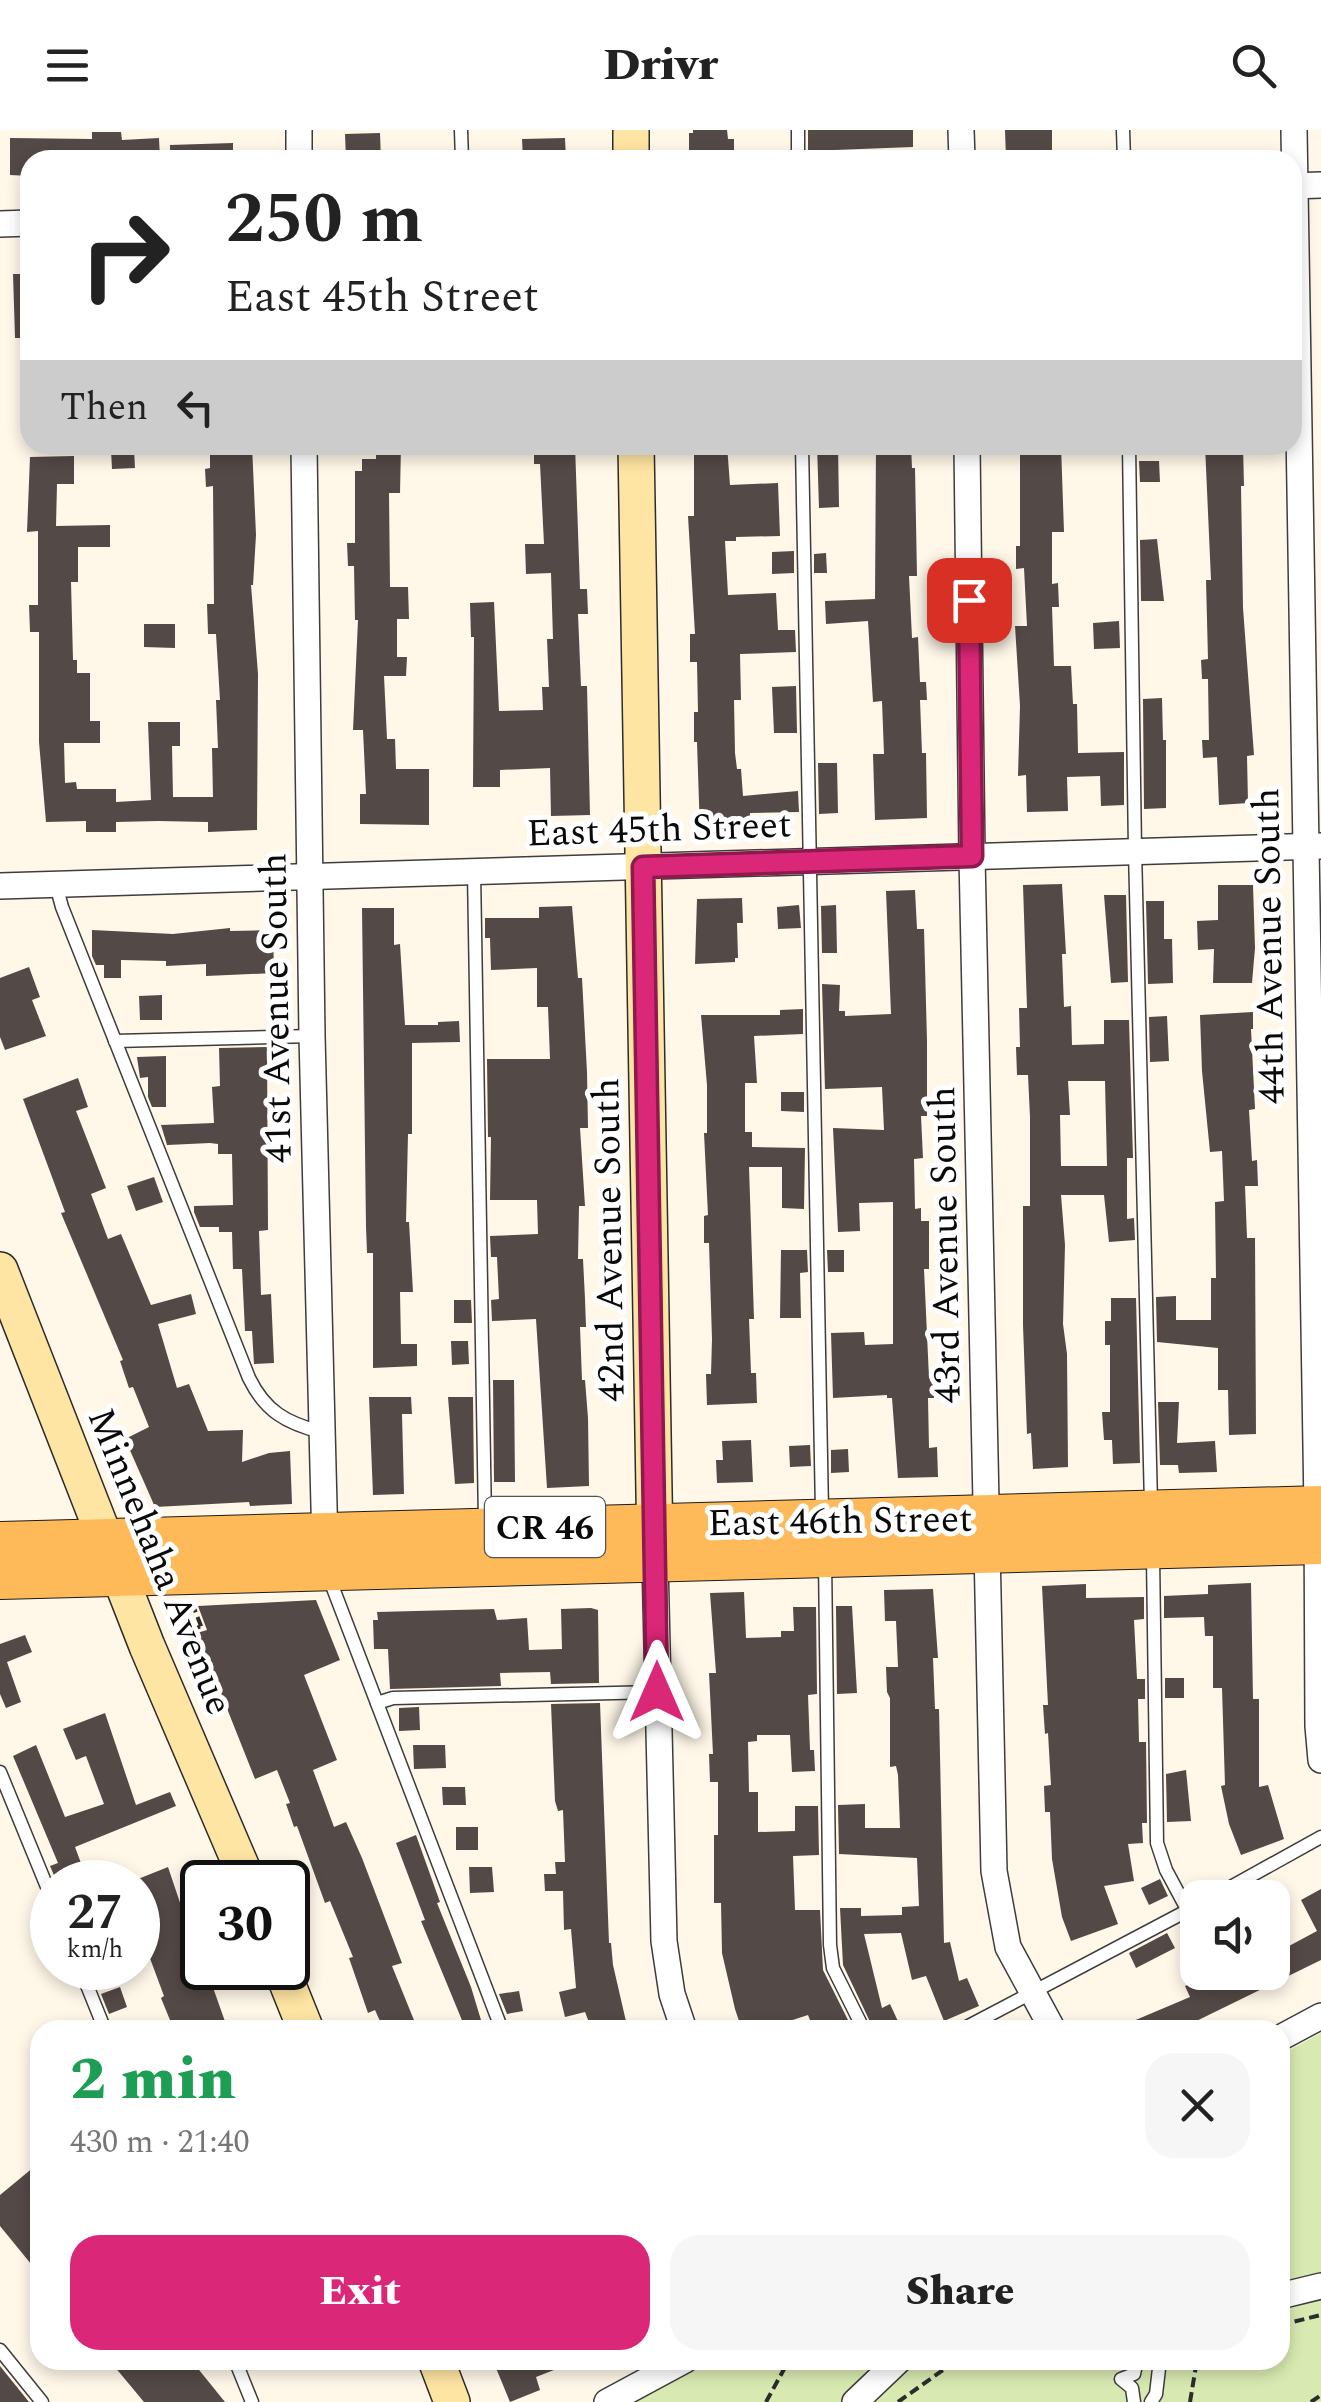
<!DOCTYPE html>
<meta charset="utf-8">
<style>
body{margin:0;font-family:Spectral,serif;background:#f6f6f6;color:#222;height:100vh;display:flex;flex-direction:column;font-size:38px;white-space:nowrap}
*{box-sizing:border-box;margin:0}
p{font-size:32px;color:#767676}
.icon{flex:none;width:55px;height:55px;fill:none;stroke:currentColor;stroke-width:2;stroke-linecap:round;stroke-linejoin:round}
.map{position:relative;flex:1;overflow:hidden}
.details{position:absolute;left:30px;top:1890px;width:1260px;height:350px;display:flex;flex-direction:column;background:#fff;border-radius:30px;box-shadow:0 5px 15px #0003}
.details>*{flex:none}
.banner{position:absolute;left:20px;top:20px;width:1282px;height:305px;border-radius:30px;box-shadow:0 5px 15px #0003;background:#fff;color:#222;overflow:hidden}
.buttons{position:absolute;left:1180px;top:1750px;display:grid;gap:20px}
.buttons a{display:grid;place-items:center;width:110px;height:110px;border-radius:20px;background:#fff;box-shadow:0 5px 15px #0003;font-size:50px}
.speed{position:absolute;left:30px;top:1730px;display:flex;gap:20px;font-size:50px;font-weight:700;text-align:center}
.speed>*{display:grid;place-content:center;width:130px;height:130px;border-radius:50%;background:#fff;box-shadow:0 5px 15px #0003;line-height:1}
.speed small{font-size:25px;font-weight:400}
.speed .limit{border:5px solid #111;border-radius:15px;background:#fff;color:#111}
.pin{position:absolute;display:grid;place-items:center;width:85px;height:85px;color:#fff;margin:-42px;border-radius:20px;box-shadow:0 5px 15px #0006}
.me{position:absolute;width:110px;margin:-55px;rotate:0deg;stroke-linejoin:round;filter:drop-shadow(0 0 8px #0008)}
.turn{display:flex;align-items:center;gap:35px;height:210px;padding:0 40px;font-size:45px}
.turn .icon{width:130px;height:130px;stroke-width:2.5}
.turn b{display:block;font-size:70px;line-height:85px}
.then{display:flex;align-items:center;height:95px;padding:0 40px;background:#0003;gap:20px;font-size:38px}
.round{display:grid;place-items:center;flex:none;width:105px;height:105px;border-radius:30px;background:#f6f6f6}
.overview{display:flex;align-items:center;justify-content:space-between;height:170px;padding:0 40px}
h1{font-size:60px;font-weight:800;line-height:75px;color:#1e9e55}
.cta{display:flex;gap:20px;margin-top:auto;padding:20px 40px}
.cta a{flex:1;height:115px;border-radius:30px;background:#db2777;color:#fff;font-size:40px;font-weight:800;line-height:115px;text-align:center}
.cta a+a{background:#f6f6f6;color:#222}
header{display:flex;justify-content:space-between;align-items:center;height:130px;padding:0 40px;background:#fff;font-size:45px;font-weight:800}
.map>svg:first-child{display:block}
.green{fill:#d8eab1}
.building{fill:#534946;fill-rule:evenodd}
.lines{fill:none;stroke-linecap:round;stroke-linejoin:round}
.lane-casing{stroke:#3d3d3d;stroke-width:15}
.street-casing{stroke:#3d3d3d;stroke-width:28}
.secondary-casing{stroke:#2c2c2c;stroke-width:38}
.primary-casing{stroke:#1b1b1b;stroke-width:42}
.path{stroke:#2c2c2c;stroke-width:4;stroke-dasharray:10 5;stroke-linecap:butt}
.lane{stroke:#fff;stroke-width:12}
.street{stroke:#fff;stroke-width:25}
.secondary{stroke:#ffe5a3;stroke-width:35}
.primary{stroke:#feba59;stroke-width:40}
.route-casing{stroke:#8e194d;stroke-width:25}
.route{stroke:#db2777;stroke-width:18}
.labels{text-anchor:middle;stroke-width:10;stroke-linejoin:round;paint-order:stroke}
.shield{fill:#fff;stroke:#545454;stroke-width:2.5}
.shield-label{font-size:35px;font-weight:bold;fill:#0a0a0a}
.street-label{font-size:38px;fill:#0a0a0a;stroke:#fff}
</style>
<header><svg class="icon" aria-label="menu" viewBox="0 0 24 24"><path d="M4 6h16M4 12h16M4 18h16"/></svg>Drivr<svg class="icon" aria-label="search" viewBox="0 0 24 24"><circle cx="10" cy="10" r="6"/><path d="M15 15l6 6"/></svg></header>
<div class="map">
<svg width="1321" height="2272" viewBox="0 0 1321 2272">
<rect width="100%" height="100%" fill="#fff7e8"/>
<!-- green -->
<polygon class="green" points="1321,1903 1321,2272 635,2272 713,2230 1280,2230 1280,1925"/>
<!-- building -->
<g class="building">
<polygon points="693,0 727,0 728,9 734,9 734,26 689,26 689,3 693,3"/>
<polygon points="808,0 913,0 913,17 808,21"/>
<polygon points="1005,0 1052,0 1052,27 1006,28"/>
<polygon points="92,2 121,2 122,10 159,8 160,30 30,30 30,46 10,45 10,8 92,9"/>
<polygon points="380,3 381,30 346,30 345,4"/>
<polygon points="565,8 566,30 523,30 522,9"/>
<polygon points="233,13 233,30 170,30 170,15"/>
<polygon points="13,144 30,144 30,208 15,208"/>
<polygon points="210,315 252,315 256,405 253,455 251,455 258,544 257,700 208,702 208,692 158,691 116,692 116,702 86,702 86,691 46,692 39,612 39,502 30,502 29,475 38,475 38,401 27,402 30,327 74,326 74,354 57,354 56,396 110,395 110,417 78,417 78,452 71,452 73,530 77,530 77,543 90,543 90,591 100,591 100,613 64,613 65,653 76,652 77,659 116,659 116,672 151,670 148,592 180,592 180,616 172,616 173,667 213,667 212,618 218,618 216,570 220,570 216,504 208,504 207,474 214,474 213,356 206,357 205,339 210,338"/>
<polygon points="376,315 401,315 400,363 389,363 390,457 408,457 409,489 397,489 397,527 407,527 406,546 384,546 387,609 395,609 396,639 429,639 429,695 360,694 360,664 366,664 363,600 353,600 358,490 355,490 354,436 348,436 347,413 355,413 355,341 362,341 362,329 376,329"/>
<polygon points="534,315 575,315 580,459 587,459 588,484 578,484 581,556 587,556 590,685 551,686 550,638 500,640 500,657 473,657 474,507 471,507 470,473 494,472 499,581 543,580 542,557 549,557 547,509 553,509 551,443 526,444 525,414 544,414 540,334 534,334"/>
<polygon points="694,315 727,315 730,355 778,353 780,406 736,407 736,411 725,411 728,465 776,463 778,500 795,500 796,522 740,524 741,570 734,570 735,623 737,639 741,639 743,666 798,661 799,682 750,683 750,701 700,702 697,612 694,612 694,582 698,582 697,532 690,532 690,504 695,504 688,386 694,386"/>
<polygon points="817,315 838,315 839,377 819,378"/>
<polygon points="876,315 911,315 912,338 915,338 917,446 909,446 912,508 918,507 920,552 926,552 927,570 920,570 922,623 926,623 927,688 875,690 873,624 884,624 882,571 873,572 868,491 826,494 825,471 875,469"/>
<polygon points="1020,315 1061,315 1064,402 1052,402 1052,454 1058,453 1059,477 1052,477 1054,536 1071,536 1073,574 1077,574 1078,623 1124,622 1124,675 1101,676 1100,646 1067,647 1068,681 1027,682 1026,645 1018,646 1020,576 1015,496 1027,496 1024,438 1016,439 1016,416 1020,416"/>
<polygon points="1205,315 1243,315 1244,356 1241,356 1243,478 1254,625 1247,626 1248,673 1219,675 1217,627 1203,628 1202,610 1209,610 1208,549 1202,549 1201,530 1208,529 1206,450 1211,450"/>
<polygon points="134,319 135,338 112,339 111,320"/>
<polygon points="1139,331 1159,331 1160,352 1140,352"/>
<polygon points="1157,409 1164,471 1141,471 1140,410"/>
<polygon points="794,421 794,443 772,444 772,422"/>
<polygon points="826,423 827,443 814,443 814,424"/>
<polygon points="1119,491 1120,518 1094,519 1093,493"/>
<polygon points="144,494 175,494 175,518 144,517"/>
<polygon points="796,556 797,603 774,603 772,557"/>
<polygon points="1162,568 1163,610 1166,610 1166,678 1144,679 1143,569"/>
<polygon points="818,633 837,633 838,683 819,684"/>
<path d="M1062,754L1066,824H1062L1064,877L1071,876L1072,915L1104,914V890H1129L1133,1028H1127V1089L1134,1088L1135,1110L1109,1112L1104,1065H1061L1065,1115L1063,1194L1067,1224L1068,1337L1033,1339L1031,1303L1027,1304L1023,1195V1076H1030V987L1028,945H1017L1016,917H1020L1019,878H1027L1023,755ZM1068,951H1105L1107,1036H1061L1060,985H1070Z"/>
<polygon points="1218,755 1253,755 1255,818 1252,853 1213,853 1214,819 1198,820 1197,791 1218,790"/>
<polygon points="915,760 917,799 924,799 927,911 927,986 921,986 923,1028 914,1029 915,1079 921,1078 921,1091 929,1091 929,1139 924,1139 929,1248 934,1248 934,1268 928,1268 929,1318 937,1317 938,1347 898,1348 892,1268 887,1268 887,1265 833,1268 831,1203 864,1202 865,1215 893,1214 893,1072 859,1073 860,1101 838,1102 833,998 884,1000 882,957 825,959 822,854 840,855 839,881 845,881 845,886 891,884 886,761"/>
<polygon points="1104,765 1126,765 1128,852 1111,853"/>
<polygon points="742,768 743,793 737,793 738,828 735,828 735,832 695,834 697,769"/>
<polygon points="1146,771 1164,771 1164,809 1172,809 1173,853 1148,854"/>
<polygon points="799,775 801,798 778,799 777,777"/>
<polygon points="836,775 837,823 822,823 821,776"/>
<polygon points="572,776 578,848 582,848 587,942 588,998 580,998 585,1076 579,1076 578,1129 583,1129 585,1169 586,1197 580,1197 582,1250 585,1250 588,1288 589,1356 547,1358 536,1189 492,1191 491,1170 499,1169 497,1127 491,1127 490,1106 538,1104 537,1070 490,1070 491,1007 488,1007 487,929 550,929 548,877 537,877 537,838 491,840 490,808 485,808 485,788 539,788 539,777"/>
<polygon points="362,778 394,778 394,815 400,814 405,895 438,895 438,892 459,891 460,912 412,913 412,1004 408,1004 406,1092 409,1092 413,1162 400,1162 401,1214 417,1214 417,1236 373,1238 373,1123 367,1123 366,1097"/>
<polygon points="230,798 230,801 273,800 274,843 206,846 206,834 166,836 166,831 121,830 121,848 104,848 104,835 96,835 92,826 92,800 173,804"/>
<polygon points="29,837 40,867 32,870 46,906 5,920 0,907 0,848"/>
<polygon points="162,865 162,890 140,890 139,866"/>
<polygon points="803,879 803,904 754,906 757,953 745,953 745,1002 752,1002 752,1017 805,1018 804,1079 782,1078 782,1037 749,1037 754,1189 749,1189 751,1243 756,1243 757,1273 707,1275 706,1244 711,1244 712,1209 709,1113 704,1113 704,1086 708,1085 704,1003 707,1003 707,955 701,885 780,885 780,880"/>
<polygon points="1253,882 1253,899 1251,899 1255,979 1249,980 1252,1031 1257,1030 1258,1056 1245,1056 1247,1108 1255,1108 1256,1304 1229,1305 1228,1260 1218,1260 1218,1218 1157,1212 1156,1167 1176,1166 1176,1190 1211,1190 1211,1148 1216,1148 1215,1072 1224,1071 1222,1021 1210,1022 1202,941 1200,885"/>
<polygon points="1167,886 1169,931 1150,932 1149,887"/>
<polygon points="267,917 268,1100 259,1101 261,1165 271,1164 274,1233 254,1234 252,1201 245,1201 242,1139 233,1139 232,1102 219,1102 219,1097 200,1097 194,1082 194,1076 233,1075 232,1024 218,1024 218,1014 210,1013 167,1015 161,995 214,993 212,957 220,956 219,918"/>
<polygon points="166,926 166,977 152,977 148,967 148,947 140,948 137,927"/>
<polygon points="78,948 88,977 76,981 106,1058 91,1064 108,1109 121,1104 151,1175 191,1164 196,1184 158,1194 177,1258 189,1254 208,1301 243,1300 242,1332 269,1323 290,1321 292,1374 250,1376 249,1372 155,1377 125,1309 149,1297 133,1257 129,1258 120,1231 123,1230 61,1083 65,1082 23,969"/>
<polygon points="781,962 804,962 804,982 781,981"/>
<polygon points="154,1047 163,1072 136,1081 127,1056"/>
<polygon points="781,1120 807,1120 808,1142 800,1143 801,1188 780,1188"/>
<polygon points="827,1120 844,1120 844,1142 828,1142"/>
<polygon points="1111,1168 1136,1168 1140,1333 1113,1334 1112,1310 1104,1310 1102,1282 1110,1282 1110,1215 1105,1215 1105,1191 1111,1191"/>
<polygon points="454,1170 471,1170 472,1193 454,1193"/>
<polygon points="451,1211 468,1211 469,1234 452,1235"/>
<polygon points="493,1250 514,1250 515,1352 494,1352"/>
<polygon points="369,1267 411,1267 412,1284 402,1284 404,1364 373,1365"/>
<polygon points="448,1267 473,1267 474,1353 455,1354"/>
<polygon points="1158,1272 1179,1272 1177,1313 1215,1311 1217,1342 1179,1343 1178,1335 1160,1335"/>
<polygon points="751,1310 753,1352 717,1353 716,1330 723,1330 722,1311"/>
<polygon points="810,1315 811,1336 790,1337 789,1316"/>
<polygon points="848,1319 849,1342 831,1343 831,1320"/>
<polygon points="1251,1453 1253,1569 1259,1569 1259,1657 1268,1655 1284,1709 1241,1725 1229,1694 1221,1656 1225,1655 1222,1558 1213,1558 1213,1506 1205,1506 1204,1487 1164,1488 1164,1466 1208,1464 1208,1455"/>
<polygon points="1086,1454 1086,1468 1144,1467 1144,1489 1134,1490 1137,1549 1145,1549 1145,1569 1138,1569 1139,1612 1146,1612 1147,1693 1142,1693 1143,1713 1128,1714 1134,1751 1104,1756 1118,1794 1071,1811 1062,1787 1052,1729 1050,1682 1045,1682 1044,1656 1051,1655 1048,1603 1045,1604 1043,1575 1048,1575 1042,1456"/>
<polygon points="933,1459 938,1528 933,1528 935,1579 939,1579 944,1813 950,1812 959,1851 967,1848 979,1876 944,1891 926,1846 912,1850 901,1803 864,1804 882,1878 890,1874 902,1900 874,1900 843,1835 840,1778 861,1778 861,1786 902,1785 902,1777 919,1776 917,1728 839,1724 838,1675 865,1674 865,1698 900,1698 898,1645 896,1636 890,1637 890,1568 887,1562 886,1537 898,1537 896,1491 885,1491 884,1460"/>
<polygon points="744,1462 746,1508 781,1507 781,1501 794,1501 793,1477 816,1477 817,1564 808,1565 810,1620 814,1620 815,1641 792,1642 790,1605 757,1605 757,1611 748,1612 749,1662 758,1662 758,1702 795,1701 795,1676 818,1676 819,1725 793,1726 795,1780 820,1780 823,1840 853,1900 814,1900 808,1885 762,1900 742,1900 735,1879 722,1823 721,1773 714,1773 714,1705 718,1705 718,1652 710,1652 709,1624 713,1624 709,1543 716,1543 710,1463"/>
<polygon points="316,1470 340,1530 304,1545 337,1630 313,1640 334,1697 346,1692 362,1728 402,1833 392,1836 418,1900 384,1900 375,1880 368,1883 349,1828 353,1827 330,1771 325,1773 297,1696 294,1697 286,1674 290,1673 277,1640 255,1649 197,1503 207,1500 198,1476"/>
<polygon points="836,1476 852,1476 857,1563 837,1564"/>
<polygon points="591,1478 598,1480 599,1553 551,1554 550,1542 500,1543 501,1556 390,1559 388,1519 374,1519 373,1490 378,1490 377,1482 494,1479 497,1490 527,1488 529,1520 562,1519 561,1479"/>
<polygon points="25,1505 32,1522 7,1532 21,1572 6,1578 0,1564 0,1514"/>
<rect x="1165" y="1548" width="19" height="20"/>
<polygon points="600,1573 609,1813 611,1813 613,1835 628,1900 592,1900 585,1882 565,1887 559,1862 576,1858 571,1799 564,1800 563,1761 545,1761 544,1744 556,1744 555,1732 565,1732 563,1680 558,1681 555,1671 551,1574"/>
<polygon points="419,1577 420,1600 399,1601 399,1578"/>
<polygon points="105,1583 136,1675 170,1662 176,1676 75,1717 88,1752 57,1752 50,1736 58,1733 13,1626 36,1615 65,1687 104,1674 86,1626 76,1630 63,1599"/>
<polygon points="413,1615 445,1615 446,1638 414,1639"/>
<polygon points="1186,1640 1191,1691 1167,1692 1166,1644"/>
<polygon points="442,1657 465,1657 466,1675 443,1675"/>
<rect x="456" y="1697" width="22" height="23"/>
<polygon points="416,1705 440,1772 437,1773 471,1857 484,1900 466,1900 421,1791 425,1790 396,1713"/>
<polygon points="168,1737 202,1838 210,1849 228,1900 174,1900 161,1868 164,1866 138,1796 138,1749"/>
<polygon points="469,1737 492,1737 494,1762 470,1763"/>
<polygon points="1160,1749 1168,1766 1149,1775 1141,1758"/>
<polygon points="1321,1759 1321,1830 1178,1900 1112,1900 1190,1867 1185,1856 1218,1842 1287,1842 1276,1823 1317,1801 1301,1770"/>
<polygon points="1167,1803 1175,1818 1136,1838 1129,1823"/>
<polygon points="120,1857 127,1877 109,1884 101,1864"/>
<polygon points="519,1861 523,1881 507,1884 499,1864"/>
<polygon points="40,2032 40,2145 0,2096 0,2065"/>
<polygon points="109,2230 191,2230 225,2272 144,2272"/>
<polygon points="512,2230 576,2230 577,2231 536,2247 540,2260 510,2272 496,2238"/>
<polygon points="0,2236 29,2272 0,2272"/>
</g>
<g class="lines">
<!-- lane casing -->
<g class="lane-casing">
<g id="lane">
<polyline points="461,0 462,30"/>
<polyline points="798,0 798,30"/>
<polyline points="1123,0 1124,30"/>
<polyline points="802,315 822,1382"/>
<polyline points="1129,315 1135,720 1151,1374"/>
<polyline points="474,742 485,1391"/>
<path d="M56,755L62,777L249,1248C265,1281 286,1293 321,1302"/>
<polyline points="115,911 312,906"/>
<polyline points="1153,1426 1157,1713 1166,1740 1188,1781"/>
<polyline points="825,1430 830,1815 833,1838 864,1900"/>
<polyline points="328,1445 502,1900"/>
<polyline points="377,1573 393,1568 657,1562"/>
<polyline points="0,1642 52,1769"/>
<polyline points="1211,1768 1321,1707"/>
<polyline points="80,1838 105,1900"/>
<polyline points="961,1900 1198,1775"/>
<polyline points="0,2220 42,2272"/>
<polyline points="235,2230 252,2272"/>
<polyline points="1134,2272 1132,2258 1121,2249 1134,2244 1137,2230"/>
<polyline points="1151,2272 1156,2264 1160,2230"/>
</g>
</g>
<!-- street casing -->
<g class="street-casing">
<g id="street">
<polyline points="299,0 299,30"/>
<polyline points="961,0 962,30"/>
<polyline points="1294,0 1317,1376 1318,1596 1321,1630"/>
<polyline points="1292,56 1321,55"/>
<polyline points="0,94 30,93"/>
<polyline points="304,315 312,906 325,1415"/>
<polyline points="967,315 972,727 994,1741 1008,1817 1053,1900"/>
<polyline points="0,756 1321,716"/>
<polyline points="655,1432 664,1811 672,1864 684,1900"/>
<polyline points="1280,1908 1321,1886"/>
<polyline points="1280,2166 1321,2156"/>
<polyline points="607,2272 685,2230"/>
<polyline points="855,2272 899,2230"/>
</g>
</g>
<!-- secondary casing -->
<g class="secondary-casing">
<g id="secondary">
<polyline points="631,0 631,30"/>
<polyline points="636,315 655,1419"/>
<polyline points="0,1140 147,1516 248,1752"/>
<polyline points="281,1838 306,1900"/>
<polyline points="436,2230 452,2272"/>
</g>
</g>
<!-- primary casing -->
<g class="primary-casing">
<g id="primary">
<polyline points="0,1412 1321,1376"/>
<polyline points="0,1449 1321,1414"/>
</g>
</g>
<!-- path -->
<g class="path">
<polyline points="192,1473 203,1501"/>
<polyline points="191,1501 201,1496"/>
<polyline points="1280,2195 1321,2185"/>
<polyline points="766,2272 789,2230"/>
<polyline points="898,2272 957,2230"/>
<polyline points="1190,2272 1197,2230"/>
<polyline points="1311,2272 1321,2265"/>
</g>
<!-- lane -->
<use href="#lane" class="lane"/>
<!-- street -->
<use href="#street" class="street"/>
<!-- secondary -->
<use href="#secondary" class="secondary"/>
<!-- primary -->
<use href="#primary" class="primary"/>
</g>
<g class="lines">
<!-- route casing -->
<g class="route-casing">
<polyline id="route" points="657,1562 643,737 972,726 969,470"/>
</g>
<!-- route -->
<use href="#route" class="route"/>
</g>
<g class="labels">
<!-- shield labels -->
<rect class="shield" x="485" y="1367" width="120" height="60" rx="8"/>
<g class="shield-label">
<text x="545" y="1409">CR 46</text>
</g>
<!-- street labels -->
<g class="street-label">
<text transform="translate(659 698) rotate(-2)" y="13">East 45th Street</text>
<text transform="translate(1268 816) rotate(-91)" y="13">44th Avenue South</text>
<text transform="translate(275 878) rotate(-91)" y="13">41st Avenue South</text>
<text transform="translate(608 1110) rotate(-91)" y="13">42nd Avenue South</text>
<text transform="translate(944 1115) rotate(-91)" y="13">43rd Avenue South</text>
<text transform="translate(840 1390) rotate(-1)" y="13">East 46th Street</text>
<text transform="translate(161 1431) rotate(68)" y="13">Minnehaha Avenue</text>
</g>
</g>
</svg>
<div class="buttons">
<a><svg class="icon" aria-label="sound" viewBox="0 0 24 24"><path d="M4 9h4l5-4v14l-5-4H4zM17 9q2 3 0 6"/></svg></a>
</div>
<div class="speed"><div>27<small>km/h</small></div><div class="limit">30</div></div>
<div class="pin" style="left:969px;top:470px;background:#d93025"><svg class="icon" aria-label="arrive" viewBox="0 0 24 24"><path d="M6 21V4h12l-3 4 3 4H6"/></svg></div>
<svg class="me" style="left:657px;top:1562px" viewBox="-20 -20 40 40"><path d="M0-17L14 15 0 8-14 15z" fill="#db2777" stroke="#fff" stroke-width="4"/></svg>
<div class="banner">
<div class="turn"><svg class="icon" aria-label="right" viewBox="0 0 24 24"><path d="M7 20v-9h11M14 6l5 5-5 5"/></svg><div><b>250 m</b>East 45th Street</div></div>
<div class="then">Then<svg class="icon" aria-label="left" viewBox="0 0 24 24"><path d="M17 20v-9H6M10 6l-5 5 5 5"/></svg></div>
</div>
<section class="details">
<div class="overview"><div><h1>2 min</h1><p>430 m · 21:40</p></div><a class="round"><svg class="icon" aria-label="close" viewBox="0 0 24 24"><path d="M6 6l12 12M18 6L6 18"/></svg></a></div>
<div class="cta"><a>Exit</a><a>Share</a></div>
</section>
</div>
